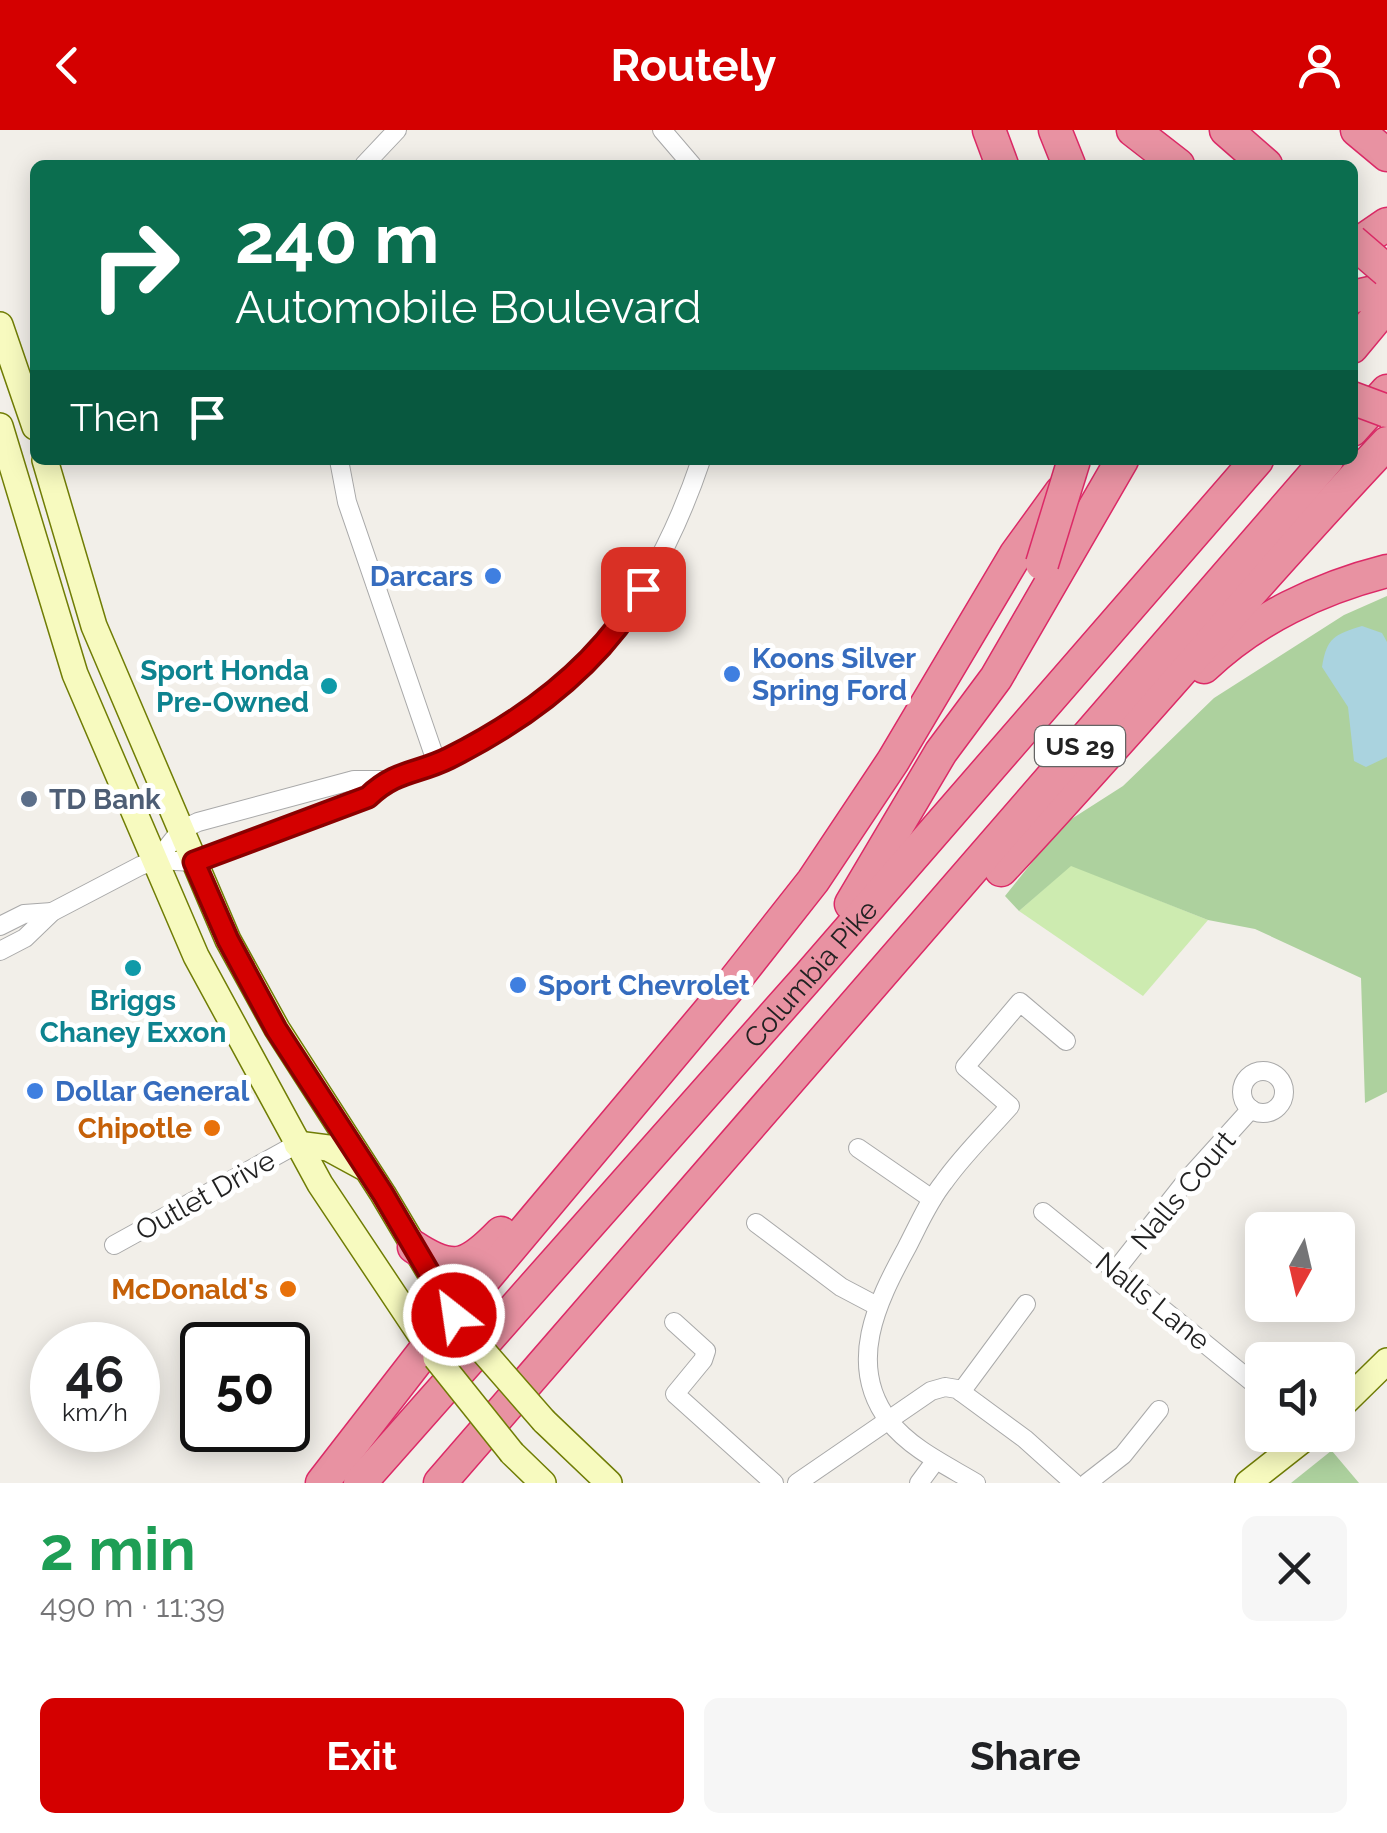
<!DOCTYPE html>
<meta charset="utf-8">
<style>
body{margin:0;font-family:Raleway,sans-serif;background:#f6f6f6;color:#202124;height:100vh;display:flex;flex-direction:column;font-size:38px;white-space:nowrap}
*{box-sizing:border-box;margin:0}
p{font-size:32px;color:#757577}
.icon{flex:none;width:55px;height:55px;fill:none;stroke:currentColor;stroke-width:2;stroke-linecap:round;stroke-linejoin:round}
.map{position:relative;height:1353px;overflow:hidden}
.drawer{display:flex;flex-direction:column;background:#fff;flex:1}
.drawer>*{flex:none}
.guide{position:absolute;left:30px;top:30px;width:1328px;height:305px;border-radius:15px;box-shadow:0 5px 25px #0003;background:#0b6e4f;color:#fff;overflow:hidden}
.needle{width:65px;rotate:188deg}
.fabs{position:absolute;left:1245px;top:1082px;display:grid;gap:20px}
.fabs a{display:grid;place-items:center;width:110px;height:110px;border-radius:15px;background:#fff;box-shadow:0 5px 25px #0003;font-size:50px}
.speed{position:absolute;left:30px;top:1192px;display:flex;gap:20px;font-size:50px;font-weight:700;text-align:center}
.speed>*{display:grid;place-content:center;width:130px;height:130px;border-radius:50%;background:#fff;box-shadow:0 5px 25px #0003;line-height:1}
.speed small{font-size:25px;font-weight:400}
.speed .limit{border:5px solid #111;border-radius:15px;background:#fff;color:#111}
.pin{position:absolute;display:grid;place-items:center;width:85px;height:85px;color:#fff;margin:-42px;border-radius:20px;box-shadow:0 5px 15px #0006}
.me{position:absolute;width:110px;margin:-55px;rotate:330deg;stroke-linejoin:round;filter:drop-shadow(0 0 8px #0008)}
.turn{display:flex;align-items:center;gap:35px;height:210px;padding:0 40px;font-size:45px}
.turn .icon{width:130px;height:130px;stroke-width:2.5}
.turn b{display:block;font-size:70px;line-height:85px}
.then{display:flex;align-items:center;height:95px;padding:0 40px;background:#0003;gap:20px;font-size:38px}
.round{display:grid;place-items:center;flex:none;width:105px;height:105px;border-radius:15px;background:#f6f6f6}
.summary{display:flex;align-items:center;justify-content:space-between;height:170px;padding:0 40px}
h1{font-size:60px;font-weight:700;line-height:75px;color:#1e9e55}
.cta{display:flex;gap:20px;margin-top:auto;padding:20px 40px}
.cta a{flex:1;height:115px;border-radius:15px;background:#d40000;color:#fff;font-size:40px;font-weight:700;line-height:115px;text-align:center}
.cta a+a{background:#f6f6f6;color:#202124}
header{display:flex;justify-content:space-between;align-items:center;height:130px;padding:0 40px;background:#d40000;color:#fff;font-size:45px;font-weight:700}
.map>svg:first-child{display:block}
.grass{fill:#cdebb0}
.forest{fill:#add19e}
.water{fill:#aad3df}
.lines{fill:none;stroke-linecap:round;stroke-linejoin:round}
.street-casing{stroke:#a9a9a9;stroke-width:20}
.secondary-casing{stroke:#707d05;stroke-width:28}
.highway-casing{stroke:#dc2a67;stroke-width:35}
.street{stroke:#fff;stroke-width:18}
.secondary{stroke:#f7fabf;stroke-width:25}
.highway{stroke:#e892a2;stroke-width:32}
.secondary-bridge-casing{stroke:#707d05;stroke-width:28;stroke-linecap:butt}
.highway-bridge-casing{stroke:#dc2a67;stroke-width:35;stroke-linecap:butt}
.secondary-bridge{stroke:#f7fabf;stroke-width:25}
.highway-bridge{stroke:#e892a2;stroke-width:32}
.route-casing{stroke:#8a0000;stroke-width:25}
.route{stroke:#d40000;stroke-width:18}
.shop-dot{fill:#3f7fe0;stroke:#fff;stroke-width:4}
.culture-dot{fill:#0f9aa8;stroke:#fff;stroke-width:4}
.service-dot{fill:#5c6f8a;stroke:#fff;stroke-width:4}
.food-dot{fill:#e8710a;stroke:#fff;stroke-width:4}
.labels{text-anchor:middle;stroke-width:10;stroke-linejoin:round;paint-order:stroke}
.shield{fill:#fff;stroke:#646464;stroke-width:2.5}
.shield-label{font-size:25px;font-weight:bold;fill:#222}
.shop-label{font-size:28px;font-weight:bold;fill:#366cbe;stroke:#fff;text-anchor:start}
.culture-label{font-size:28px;font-weight:bold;fill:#0d838f;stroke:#fff;text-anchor:end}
.service-label{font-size:28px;font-weight:bold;fill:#4e5e75;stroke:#fff;text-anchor:start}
.street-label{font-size:28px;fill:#222;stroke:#fff}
.food-label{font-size:28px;font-weight:bold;fill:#c56008;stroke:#fff;text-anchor:end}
</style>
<header><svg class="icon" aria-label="back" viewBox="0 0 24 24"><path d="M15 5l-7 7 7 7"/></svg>Routely<svg class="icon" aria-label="person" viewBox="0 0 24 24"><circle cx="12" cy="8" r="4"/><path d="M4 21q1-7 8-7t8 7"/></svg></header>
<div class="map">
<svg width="1387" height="1353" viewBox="0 0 1387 1353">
<rect width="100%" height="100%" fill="#f2efe9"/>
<!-- grass -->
<polygon class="grass" points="1071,735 1208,790 1143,866 1019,781"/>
<!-- forest -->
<g class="forest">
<polygon points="1387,466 1387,962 1365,973 1361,848 1255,799 1208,790 1071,736 1019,781 1005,766 1062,695 1123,656 1214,568 1344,485"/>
<polygon points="1332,1321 1359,1353 1291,1353 1331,1321"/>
</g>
<!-- water -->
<path class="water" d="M1362,496L1382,503L1387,512V627L1366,637L1354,631L1348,577L1322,537C1327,507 1334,505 1362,496Z"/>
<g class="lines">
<!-- street casing -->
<g class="street-casing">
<g id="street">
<polyline points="662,0 692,35"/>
<polyline points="364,35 397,0"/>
<path d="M339,330L347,372L437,634C577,572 653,472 701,330"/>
<polyline points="157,730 181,700 198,692 354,650 386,650 437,634"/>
<polyline points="0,796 24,784 52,782"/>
<polyline points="0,821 25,808 52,782 140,736 157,730 194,732 368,667 386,650"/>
<circle cx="1263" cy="962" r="21"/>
<polyline points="858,1018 932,1069"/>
<polyline points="1043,1082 1262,1260"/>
<polyline points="756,1093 841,1157 877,1176"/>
<polyline points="114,1115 297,1014"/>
<polyline points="1115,1141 1186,1051 1251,979"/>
<polyline points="674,1192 706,1221 703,1230 675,1264 774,1353"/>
<polyline points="961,1262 1026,1174"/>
<polyline points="797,1353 931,1261 945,1257 957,1259 1025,1309 1074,1353"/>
<polyline points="919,1353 936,1330"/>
<path d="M976,1353C946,1335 911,1319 889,1291C846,1235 877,1172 906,1119C918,1096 928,1072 944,1052C963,1025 988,1001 1010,976L965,937L1020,872L1066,911"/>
<polyline points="1087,1353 1123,1325 1159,1280"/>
</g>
</g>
<!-- secondary casing -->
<g class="secondary-casing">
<g id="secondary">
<polyline points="0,195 35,297"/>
<polyline points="0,296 75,544 196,826 320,1054 436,1228"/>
<polyline points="45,330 94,496 228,810 277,899 383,1064 462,1197"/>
<polyline points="297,1014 328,1018 363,1037"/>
<polyline points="1338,1279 1387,1231"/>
<polyline points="544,1291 609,1353"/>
<polyline points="512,1323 543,1353"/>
<polyline points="1248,1353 1309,1305"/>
</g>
</g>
<!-- highway casing -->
<g class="highway-casing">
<g id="highway">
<polyline points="989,0 1002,35"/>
<polyline points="1055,0 1069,35"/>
<polyline points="1133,0 1178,35"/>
<polyline points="1226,0 1266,35"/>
<polyline points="1357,0 1387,25"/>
<polyline points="1352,118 1387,94"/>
<polyline points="1352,167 1387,159"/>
<polyline points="1352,217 1387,175"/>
<polyline points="1352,300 1387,261"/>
<path d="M1204,537C1254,489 1320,458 1387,441"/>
<path d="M1001,740C1133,600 1255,452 1387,313"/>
<polyline points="851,774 941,622 996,548 1122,330"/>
<path d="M414,1117C455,1144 469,1136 501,1103"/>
<polyline points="322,1353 429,1215 731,855 813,751 893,631 1016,424 1061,362"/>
<path id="s1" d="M360,1353L808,847L1257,330"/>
<polyline points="440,1353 1327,330"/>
</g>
</g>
<!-- street -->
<use href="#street" class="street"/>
<!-- secondary -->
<use href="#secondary" class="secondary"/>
<!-- highway -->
<use href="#highway" class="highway"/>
<!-- secondary-bridge casing -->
<g class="secondary-bridge-casing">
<g id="secondary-bridge">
<polyline points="462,1197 544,1291"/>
<polyline points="436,1228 512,1323"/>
</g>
</g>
<!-- highway-bridge casing -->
<g class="highway-bridge-casing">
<g id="highway-bridge">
<polyline points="1352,111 1387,141"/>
<polyline points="1352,268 1387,281"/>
<polyline points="1042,434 1074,330"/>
</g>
</g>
<!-- secondary-bridge -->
<use href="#secondary-bridge" class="secondary-bridge"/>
<!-- highway-bridge -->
<use href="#highway-bridge" class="highway-bridge"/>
</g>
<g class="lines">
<!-- route casing -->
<g class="route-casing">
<path id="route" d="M454,1185L383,1064L276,899L228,810L194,732L368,667C396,640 417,644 449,628C527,589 599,535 643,459"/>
</g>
<!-- route -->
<use href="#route" class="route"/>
</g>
<!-- markers -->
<g class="shop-dot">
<circle cx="493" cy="446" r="10"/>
<circle cx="732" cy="544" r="10"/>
<circle cx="518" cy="855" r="10"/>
<circle cx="35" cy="961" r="10"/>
</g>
<g class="culture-dot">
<circle cx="329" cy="556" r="10"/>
<circle cx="133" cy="838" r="10"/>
</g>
<circle class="service-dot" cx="29" cy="669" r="10"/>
<g class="food-dot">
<circle cx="212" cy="998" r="10"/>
<circle cx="288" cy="1159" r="10"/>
</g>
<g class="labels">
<!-- shield labels -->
<rect class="shield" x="1035" y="596" width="90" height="40" rx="8"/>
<g class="shield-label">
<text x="1080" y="625">US 29</text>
</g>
<!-- shop labels -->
<g class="shop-label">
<text x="473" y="456" text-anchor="end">Darcars</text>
<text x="752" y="538">Koons Silver<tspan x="752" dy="32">Spring Ford</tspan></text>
<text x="538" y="865">Sport Chevrolet</text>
<text x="55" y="971">Dollar General</text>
</g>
<!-- culture labels -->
<g class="culture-label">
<text x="309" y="550">Sport Honda<tspan x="309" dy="32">Pre-Owned</tspan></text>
<text x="133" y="880" text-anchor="middle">Briggs<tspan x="133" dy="32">Chaney Exxon</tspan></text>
</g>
<!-- service labels -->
<g class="service-label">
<text x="49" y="679">TD Bank</text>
</g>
<!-- street labels -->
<g class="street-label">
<text dy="10" stroke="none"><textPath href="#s1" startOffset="680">Columbia Pike</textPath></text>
<text transform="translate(1183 1060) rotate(-50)" y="10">Nalls Court</text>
<text transform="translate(205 1065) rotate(-29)" y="10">Outlet Drive</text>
<text transform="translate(1153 1171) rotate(39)" y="10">Nalls Lane</text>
</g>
<!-- food labels -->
<g class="food-label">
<text x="192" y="1008">Chipotle</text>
<text x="268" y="1169">McDonald's</text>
</g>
</g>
</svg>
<div class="fabs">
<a><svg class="needle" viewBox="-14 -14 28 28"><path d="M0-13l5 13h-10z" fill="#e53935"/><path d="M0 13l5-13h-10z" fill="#757577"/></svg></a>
<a><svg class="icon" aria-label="sound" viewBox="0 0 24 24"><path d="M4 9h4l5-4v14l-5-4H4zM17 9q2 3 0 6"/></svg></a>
</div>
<div class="speed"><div>46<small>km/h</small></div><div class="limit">50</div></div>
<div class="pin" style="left:643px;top:459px;background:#d93025"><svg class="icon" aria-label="arrive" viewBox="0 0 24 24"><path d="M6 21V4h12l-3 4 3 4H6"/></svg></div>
<svg class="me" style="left:454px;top:1185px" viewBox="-20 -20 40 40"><circle r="17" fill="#d40000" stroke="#fff" stroke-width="3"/><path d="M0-11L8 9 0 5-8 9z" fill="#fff"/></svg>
<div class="guide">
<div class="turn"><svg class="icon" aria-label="right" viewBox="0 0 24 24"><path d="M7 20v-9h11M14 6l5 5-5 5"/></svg><div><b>240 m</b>Automobile Boulevard</div></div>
<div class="then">Then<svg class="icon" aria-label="arrive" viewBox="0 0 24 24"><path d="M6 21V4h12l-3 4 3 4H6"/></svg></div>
</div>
</div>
<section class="drawer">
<div class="summary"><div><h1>2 min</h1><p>490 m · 11:39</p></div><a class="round"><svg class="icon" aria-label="close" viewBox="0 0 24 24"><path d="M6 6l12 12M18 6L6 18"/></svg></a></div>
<div class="cta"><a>Exit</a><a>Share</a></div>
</section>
